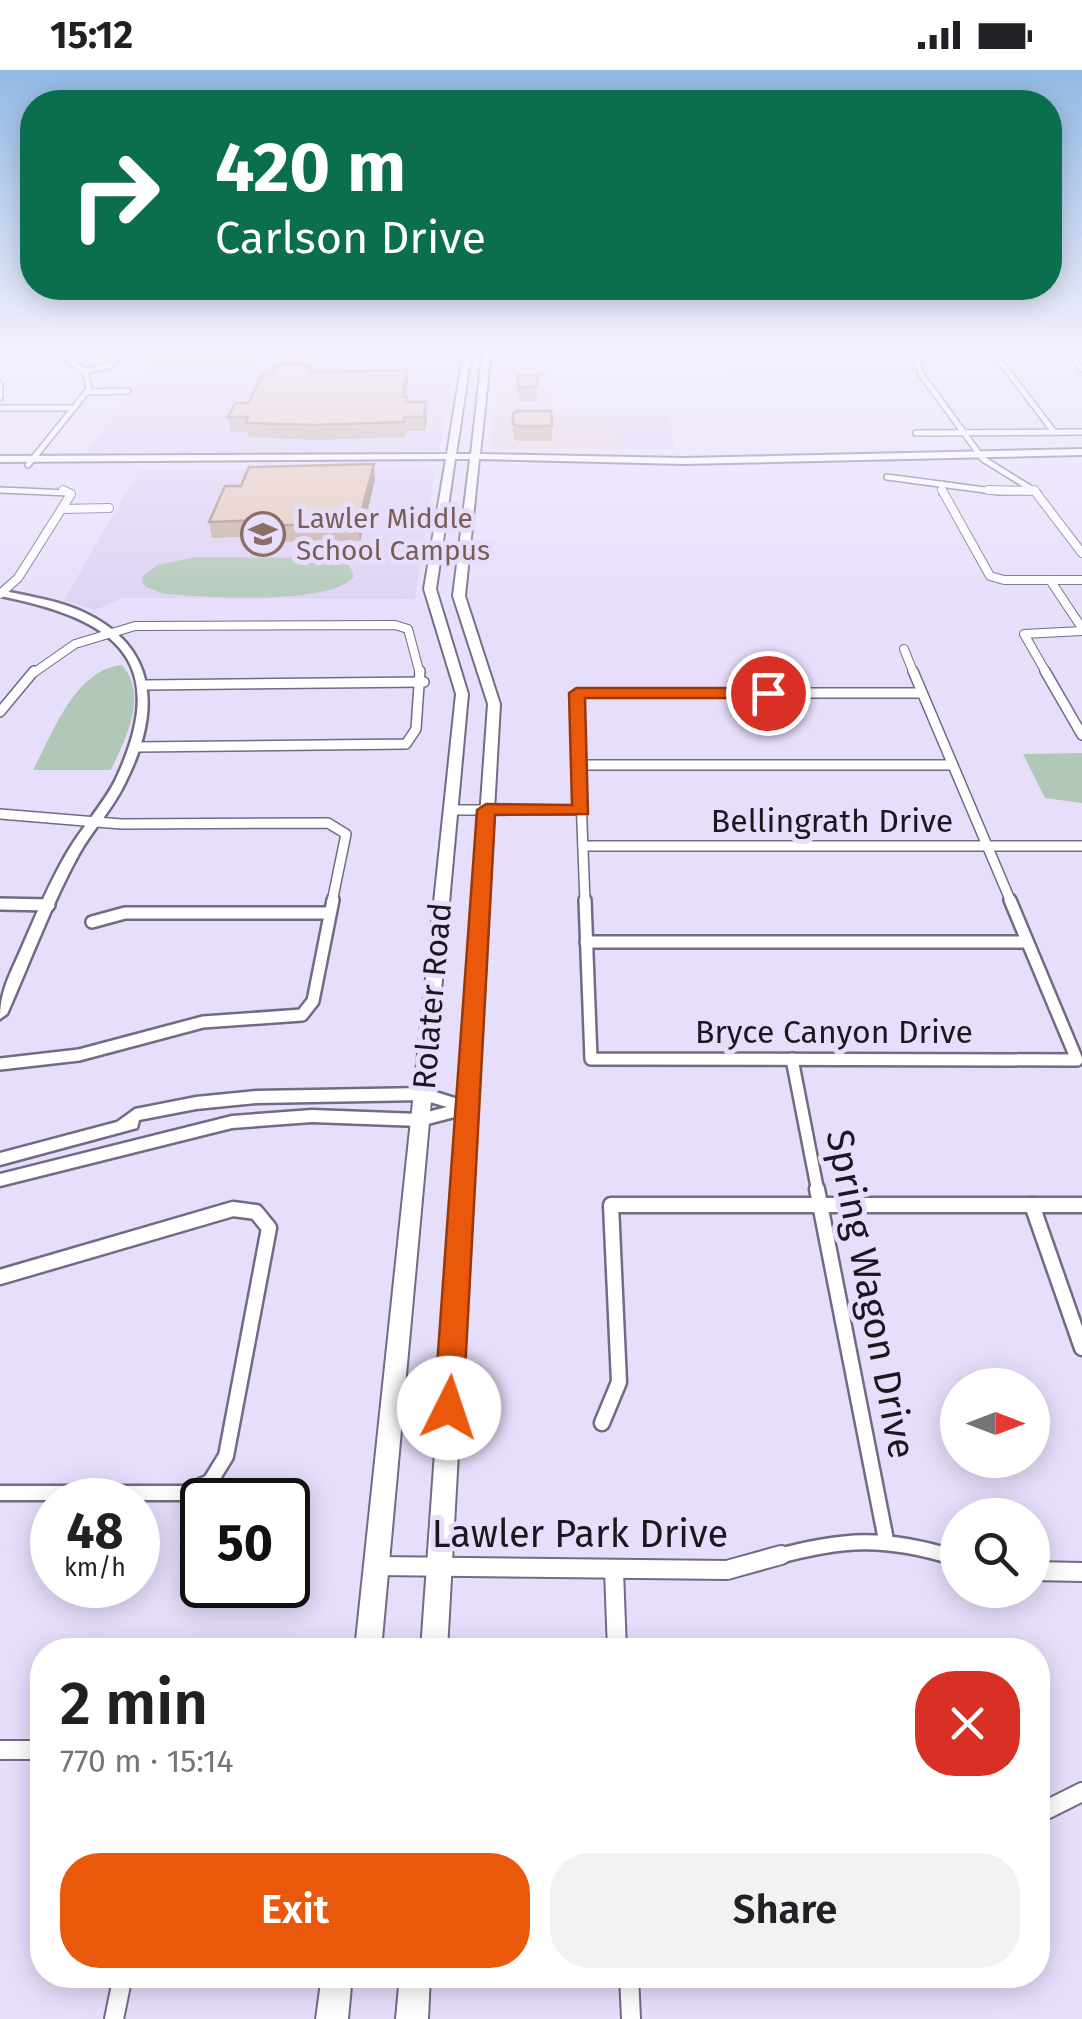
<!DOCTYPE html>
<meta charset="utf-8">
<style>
body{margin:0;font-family:"Fira Sans",sans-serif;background:#f2f2f2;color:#202124;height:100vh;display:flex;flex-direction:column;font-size:38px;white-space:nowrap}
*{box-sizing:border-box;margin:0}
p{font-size:32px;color:#757577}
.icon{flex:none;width:55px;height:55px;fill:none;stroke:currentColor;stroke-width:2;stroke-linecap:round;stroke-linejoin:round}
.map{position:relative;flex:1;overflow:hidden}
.side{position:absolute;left:30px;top:1568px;width:1020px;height:350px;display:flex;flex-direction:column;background:#fff;border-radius:40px;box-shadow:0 5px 25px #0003}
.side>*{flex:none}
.guide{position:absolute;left:20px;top:20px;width:1042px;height:210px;border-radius:40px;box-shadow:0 5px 25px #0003;background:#0b6e4f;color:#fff;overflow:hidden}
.needle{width:65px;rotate:90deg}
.tools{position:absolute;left:940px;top:1298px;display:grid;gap:20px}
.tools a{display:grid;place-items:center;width:110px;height:110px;border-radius:50%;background:#fff;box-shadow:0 5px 25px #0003;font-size:50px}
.speed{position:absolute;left:30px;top:1408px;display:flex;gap:20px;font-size:50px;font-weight:700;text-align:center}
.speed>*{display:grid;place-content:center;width:130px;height:130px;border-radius:50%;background:#fff;box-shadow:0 5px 25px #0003;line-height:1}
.speed small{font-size:25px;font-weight:400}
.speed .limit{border:5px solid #111;border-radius:15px;background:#fff;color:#111}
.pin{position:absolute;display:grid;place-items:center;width:85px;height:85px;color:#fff;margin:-42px;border:5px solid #fff;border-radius:50%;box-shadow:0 2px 10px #0007}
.me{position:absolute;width:110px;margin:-55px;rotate:4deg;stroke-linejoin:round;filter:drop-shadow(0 0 8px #0008)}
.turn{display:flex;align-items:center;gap:35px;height:210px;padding:0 30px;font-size:45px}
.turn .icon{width:130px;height:130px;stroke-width:2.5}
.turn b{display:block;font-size:70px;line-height:85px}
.round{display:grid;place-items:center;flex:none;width:105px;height:105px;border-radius:40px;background:#f2f2f2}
.summary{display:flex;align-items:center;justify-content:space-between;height:170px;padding:0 30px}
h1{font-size:60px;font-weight:600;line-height:75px}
.cta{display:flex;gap:20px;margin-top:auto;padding:20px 30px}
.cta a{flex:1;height:115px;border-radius:40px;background:#ea580c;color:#fff;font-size:40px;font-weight:600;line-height:115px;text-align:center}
.cta a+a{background:#f2f2f2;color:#202124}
.status{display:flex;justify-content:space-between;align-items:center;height:70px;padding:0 50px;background:#fff;direction:ltr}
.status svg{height:28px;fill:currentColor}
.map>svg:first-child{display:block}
.commercial{fill:#e7d2e2}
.built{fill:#ddd1f4}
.green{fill:#b1c7b7}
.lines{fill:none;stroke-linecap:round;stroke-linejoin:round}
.minor-far5-casing{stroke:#736a84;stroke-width:8}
.minor-far4-casing{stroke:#736a84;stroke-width:10}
.minor-far3-casing{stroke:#736a84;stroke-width:12}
.minor-far2-casing{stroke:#736a84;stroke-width:16}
.minor-far1-casing{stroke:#736a84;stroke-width:19}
.minor-casing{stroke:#736a84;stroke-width:22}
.tertiary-casing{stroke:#736a84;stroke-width:5}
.secondary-casing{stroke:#736a84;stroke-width:4}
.minor-far5{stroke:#fff;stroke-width:5}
.minor-far4{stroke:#fff;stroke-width:8}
.minor-far3{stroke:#fff;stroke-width:9}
.minor-far2{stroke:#fff;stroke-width:11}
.minor-far1{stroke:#fff;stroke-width:14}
.minor{stroke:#fff;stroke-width:18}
.tertiary{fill:#fff;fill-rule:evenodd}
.secondary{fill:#fff;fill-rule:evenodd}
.wall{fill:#c5ac9d}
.shaded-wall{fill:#a08c80}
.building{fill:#e5c8b7;stroke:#a08c80;stroke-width:2.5}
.route{fill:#ea580c;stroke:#983908;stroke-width:2.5}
.labels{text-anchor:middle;stroke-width:10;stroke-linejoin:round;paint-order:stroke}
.far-education-label{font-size:28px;fill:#785e54;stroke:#e7defb;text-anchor:start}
.street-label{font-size:32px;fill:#1a1721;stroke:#e7defb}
.near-street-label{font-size:38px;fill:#1a1721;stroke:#e7defb}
</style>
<div class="status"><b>15:12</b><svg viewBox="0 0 49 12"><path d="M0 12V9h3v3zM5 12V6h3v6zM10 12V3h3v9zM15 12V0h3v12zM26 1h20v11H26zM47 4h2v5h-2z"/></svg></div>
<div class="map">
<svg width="1082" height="1949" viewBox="0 0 1082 1949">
<rect width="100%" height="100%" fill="#e7defb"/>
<!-- commercial -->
<polygon class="commercial" points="496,304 551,304 549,344 615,345 619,371 631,379 492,379"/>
<!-- built -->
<g class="built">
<polygon points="163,279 457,279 439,383 86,384"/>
<polygon points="718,279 902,279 911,306 725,300"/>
<polygon points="615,345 669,345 674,379 631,379 619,371"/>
<polygon points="435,399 415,529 123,528 95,540 64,530 139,400"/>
</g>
<!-- green -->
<g class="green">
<polygon points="158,290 255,290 248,304 149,304"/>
<path d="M196,487L329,488L349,495L354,506C333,536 202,527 165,524L146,517L142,512L143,506L157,495Z"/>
<path d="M122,595C149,626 125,669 111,700H33C53,664 74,600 122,595Z"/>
<polygon points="1082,683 1082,733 1045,728 1023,684"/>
</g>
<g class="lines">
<!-- minor-far5 casing -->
<g class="minor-far5-casing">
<g id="minor-far5">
<polyline points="913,279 921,304 983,389 1038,423"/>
<polyline points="991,279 1054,362"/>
<polyline points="1064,279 1082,299"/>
<polyline points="85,301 110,296 125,279"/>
<polyline points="0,314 0,327"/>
<polyline points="88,322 128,321"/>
<polyline points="0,338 74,338"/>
<polyline points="916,363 1082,362"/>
<polyline points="28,395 89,319 85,301 53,279"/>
<polyline points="887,407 1000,422 1035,421"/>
<polyline points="942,414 942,423"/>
<polyline points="0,420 69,423"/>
</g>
</g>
<!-- minor-far4 casing -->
<g class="minor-far4-casing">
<g id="minor-far4">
<polyline points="942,420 990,506 1004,510 1082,510"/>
<polyline points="988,420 1035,421"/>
<polyline points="1034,420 1082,483"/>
<polyline points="63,439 109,438"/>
<polyline points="1050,510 1082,558"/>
<polyline points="0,524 18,508 71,424 63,420"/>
<polyline points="904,579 914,604"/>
<polyline points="32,604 75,574 135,556 395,555 408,559 420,604"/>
<polyline points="1047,604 1024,564 1082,561"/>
</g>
</g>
<!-- minor-far3 casing -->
<g class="minor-far3-casing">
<g id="minor-far3">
<polyline points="913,601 1011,832"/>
<polyline points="1045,601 1082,665"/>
<polyline points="145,615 424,612"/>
<polyline points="0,642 34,601"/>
<polyline points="136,677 406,674 416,659 420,601"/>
<polyline points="580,695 952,695"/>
<polyline points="450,740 582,740"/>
<polyline points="0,744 121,754 328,753 346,764 332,832"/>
<polyline points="583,776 1082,776"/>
<polyline points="585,832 577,623 921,623"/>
</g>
</g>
<!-- minor-far2 casing -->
<g class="minor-far2-casing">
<g id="minor-far2">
<polyline points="585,830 591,989 1077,990 1010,830"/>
<polyline points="0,834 49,835"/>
<polyline points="92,852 125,843 328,843"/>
<polyline points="586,872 1027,872"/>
<polyline points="792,989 818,1122"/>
<polyline points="0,994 79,985 203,952 302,945 313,931 333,830"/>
</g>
</g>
<!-- minor-far1 casing -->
<g class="minor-far1-casing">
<g id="minor-far1">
<polyline points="817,1119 886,1470"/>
<polyline points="1032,1135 1082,1278"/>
<polyline points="0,1207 233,1139 256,1142 269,1158 226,1386 210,1412 184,1423 0,1423"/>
<polyline points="602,1353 619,1312 611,1135 1082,1135"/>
<path d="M772,1488C843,1468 885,1466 956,1488"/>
</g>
</g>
<!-- minor casing -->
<g class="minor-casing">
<g id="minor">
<polyline points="948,1485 958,1488"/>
<polyline points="377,1496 727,1500 781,1485"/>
<polyline points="614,1501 617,1580"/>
<polyline points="1032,1501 1082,1502"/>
<polyline points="0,1680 42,1680"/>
<polyline points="1038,1744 1082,1722"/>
<polyline points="629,1905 631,1949"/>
<polyline points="114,1949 123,1905"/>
</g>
</g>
<!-- tertiary casing -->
<g class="tertiary-casing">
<g id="tertiary">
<path d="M0,520C27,526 56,530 81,541C161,577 160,644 125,713C113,739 93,759 79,784C51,835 31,890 7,944L0,949C0,920 11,903 22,877C36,845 50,811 68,781C82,757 102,736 115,711C173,589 115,549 0,526Z"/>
<polygon points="423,1018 474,1034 476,1038 474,1042 420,1056 312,1052 232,1058 0,1116 0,1104 232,1046 312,1040 420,1044 447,1037 423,1030 257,1033 196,1039 139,1050 137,1058 0,1095 0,1083 117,1052 135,1039 196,1027 257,1021"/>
</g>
</g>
<!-- secondary casing -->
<g class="secondary-casing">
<g id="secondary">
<polygon points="464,279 472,279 456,384 471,384 483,279 491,279 480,384 684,388 1082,379 1082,385 684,394 479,389 465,526 500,634 447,1580 421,1580 488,634 453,526 470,389 455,389 436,519 468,624 381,1580 355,1580 456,624 424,519 446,389 0,392 0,386 447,384"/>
<polygon points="322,1905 352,1905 348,1949 316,1949"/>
<polygon points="400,1905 430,1905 428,1949 396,1949"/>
</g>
</g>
<!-- minor-far5 -->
<use href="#minor-far5" class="minor-far5"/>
<!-- minor-far4 -->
<use href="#minor-far4" class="minor-far4"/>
<!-- minor-far3 -->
<use href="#minor-far3" class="minor-far3"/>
<!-- minor-far2 -->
<use href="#minor-far2" class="minor-far2"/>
<!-- minor-far1 -->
<use href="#minor-far1" class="minor-far1"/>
<!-- minor -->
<use href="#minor" class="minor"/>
<!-- tertiary -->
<use href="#tertiary" class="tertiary"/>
<!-- secondary -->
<use href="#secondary" class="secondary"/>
</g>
<!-- wall -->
<g class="wall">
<polygon points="407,300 408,314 406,327 408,332 427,347 425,361 405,361 405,367 316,370 248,367 247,362 231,362 228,347 249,333 312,302"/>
<rect x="518" y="305" width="19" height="26"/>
<polygon points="551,341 552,371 518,371 513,369 513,344"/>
<polygon points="374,394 375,410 360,471 260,472 259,466 212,468 209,452 241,416"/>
</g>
<!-- shaded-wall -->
<g class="shaded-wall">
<polygon points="407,300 408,314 403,342 402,327"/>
<polygon points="426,332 427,347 425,361 424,347"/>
<polygon points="374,394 375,410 360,471 358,455"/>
</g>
<!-- building -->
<g class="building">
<polygon points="278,294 311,294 309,302 407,300 402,327 407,327 406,332 426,332 424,347 404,347 404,352 314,355 246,353 248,347 228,347 235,333 249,333 262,304 273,304"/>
<rect x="518" y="305" width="19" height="12"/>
<polygon points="517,341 551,341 552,356 518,356 513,354 513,344"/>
<polygon points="374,394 358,455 258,455 260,450 209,452 225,416 241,416 249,397"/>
</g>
<!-- sky -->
<linearGradient id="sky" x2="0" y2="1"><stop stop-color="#91bae5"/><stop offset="0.51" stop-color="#f4f0fd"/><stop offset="1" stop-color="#f4f0fd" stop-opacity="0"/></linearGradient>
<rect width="1082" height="552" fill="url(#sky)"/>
<!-- route -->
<polygon class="route" points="577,618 768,618 777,623 768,628 585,628 588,744 495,745 463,1338 459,1348 449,1352 438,1348 434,1338 477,740 486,734 572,735 569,623"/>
<!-- icons -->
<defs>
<g id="school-ring" transform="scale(2.25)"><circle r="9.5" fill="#e7defb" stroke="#8d6e63" stroke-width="1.5"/><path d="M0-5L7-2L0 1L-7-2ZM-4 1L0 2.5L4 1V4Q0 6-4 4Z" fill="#8d6e63"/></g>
</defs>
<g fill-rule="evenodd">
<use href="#school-ring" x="263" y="464"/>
</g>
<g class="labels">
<!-- far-education labels -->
<g class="far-education-label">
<text x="296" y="458">Lawler Middle<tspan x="296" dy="32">School Campus</tspan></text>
</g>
<!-- street labels -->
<g class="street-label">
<text x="832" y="762">Bellingrath Drive</text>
<text transform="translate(432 926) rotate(-85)" y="11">Rolater Road</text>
<text x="834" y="973">Bryce Canyon Drive</text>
</g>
<!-- near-street labels -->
<g class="near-street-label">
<text transform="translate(871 1224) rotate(79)" y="13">Spring Wagon Drive</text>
<text x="580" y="1477">Lawler Park Drive</text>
</g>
</g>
</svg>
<div class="tools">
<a><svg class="needle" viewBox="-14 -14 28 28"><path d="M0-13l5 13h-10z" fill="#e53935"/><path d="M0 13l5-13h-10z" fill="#757577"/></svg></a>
<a><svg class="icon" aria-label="search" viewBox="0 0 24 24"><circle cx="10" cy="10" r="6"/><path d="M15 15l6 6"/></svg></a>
</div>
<div class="speed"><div>48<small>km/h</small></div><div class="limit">50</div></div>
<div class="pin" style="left:768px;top:623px;background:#d93025"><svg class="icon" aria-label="arrive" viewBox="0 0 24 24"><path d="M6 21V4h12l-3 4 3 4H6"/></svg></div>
<svg class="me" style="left:449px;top:1338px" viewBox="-20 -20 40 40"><circle r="19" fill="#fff"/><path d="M0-13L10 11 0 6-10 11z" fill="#ea580c"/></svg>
<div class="guide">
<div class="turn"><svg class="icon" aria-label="right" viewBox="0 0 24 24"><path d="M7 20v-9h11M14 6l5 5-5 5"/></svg><div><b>420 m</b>Carlson Drive</div></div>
</div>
<section class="side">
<div class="summary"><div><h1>2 min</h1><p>770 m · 15:14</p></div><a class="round" style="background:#d93025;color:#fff"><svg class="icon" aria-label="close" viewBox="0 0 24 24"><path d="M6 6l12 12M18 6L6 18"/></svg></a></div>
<div class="cta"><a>Exit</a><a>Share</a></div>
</section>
</div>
